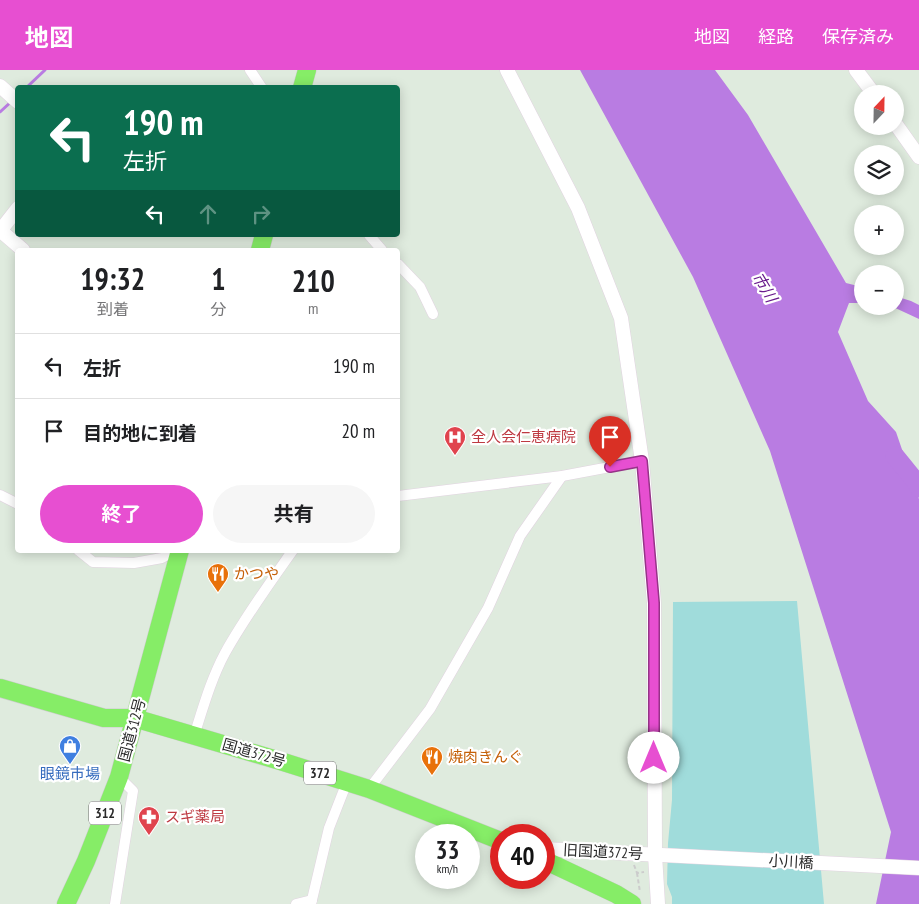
<!DOCTYPE html>
<html lang="ja">
<meta charset="utf-8">
<style>
body{margin:0;font-family:"PT Sans Narrow","Noto Sans JP",sans-serif;background:#f6f6f6;color:#202124;height:100vh;display:flex;flex-direction:column;font-size:19px;white-space:nowrap}
*{box-sizing:border-box;margin:0}
p{font-size:16px;color:#757577}
.icon{flex:none;width:28px;height:28px;fill:none;stroke:currentColor;stroke-width:2;stroke-linecap:round;stroke-linejoin:round}
.map{position:relative;flex:1;overflow:hidden}
.drawer{position:absolute;left:15px;top:178px;width:385px;height:305px;display:flex;flex-direction:column;background:#fff;border-radius:5px;box-shadow:0 2px 12px #0003}
.drawer>*{flex:none}
.guide{position:absolute;left:15px;top:15px;width:385px;height:152px;border-radius:5px;box-shadow:0 2px 12px #0003;background:#0b6e4f;color:#fff;overflow:hidden}
.needle{width:32px;rotate:22deg}
.fabs{position:absolute;left:854px;top:15px;display:grid;gap:10px}
.fabs a{display:grid;place-items:center;width:50px;height:50px;border-radius:50%;background:#fff;box-shadow:0 2px 12px #0003;font-size:25px}
.speed{position:absolute;left:415px;top:754px;display:flex;gap:10px;font-size:25px;font-weight:700;text-align:center}
.speed>*{display:grid;place-content:center;width:65px;height:65px;border-radius:50%;background:#fff;box-shadow:0 2px 12px #0003;line-height:1}
.speed small{font-size:12px;font-weight:400}
.speed .limit{border:8px solid #d22;background:#fff;color:#111}
.pin{position:absolute;display:grid;place-items:center;width:42px;height:42px;color:#fff;margin:-51px -21px;border-radius:50% 50% 50% 0;rotate:-45deg;box-shadow:0 0 5px #0007}
.pin .icon{rotate:45deg}
.me{position:absolute;width:55px;margin:-28px;rotate:0deg;stroke-linejoin:round;filter:drop-shadow(0 0 4px #0008)}
.turn{display:flex;align-items:center;gap:18px;height:105px;padding:0 25px;font-size:22px}
.turn .icon{width:65px;height:65px;stroke-width:2.5}
.turn b{display:block;font-size:35px;line-height:42px}
.lanes{display:flex;align-items:center;height:48px;padding:0 25px;background:#0003;justify-content:center;gap:25px;direction:ltr}
.lanes .off{opacity:.35}
.eta{display:flex;justify-content:space-evenly;align-items:center;height:85px;text-align:center}
.eta b{font-size:30px;font-weight:700;line-height:35px}
.cta{display:flex;gap:10px;margin-top:auto;padding:10px 25px}
.cta a{flex:1;height:58px;border-radius:30px;background:#e74fd1;color:#fff;font-size:20px;font-weight:700;line-height:58px;text-align:center}
.cta a+a{background:#f6f6f6;color:#202124}
ul{padding:0;list-style:none}
li{display:flex;align-items:center;gap:15px;height:65px;padding:0 25px;border-top:1px solid #e0e0e0}
li div{flex:1}
li b{display:block;font-size:19px}
li em{font-style:normal}
header{display:flex;align-items:center;gap:30px;box-sizing:border-box;height:70px;padding:0 25px;background:#e74fd1;color:#fff}
header strong{font-size:24px}
nav{display:flex;gap:28px;margin-inline-start:auto;font-size:18px}
.map>svg:first-child{display:block}
.green{fill:#a0dcdb}
.water{fill:#b97ce2}
.lines{fill:none;stroke-linecap:round;stroke-linejoin:round}
.stream{stroke:#b97ce2;stroke-width:3}
.river{stroke:#b97ce2;stroke-width:19}
.street-casing{stroke:#e1d3e0;stroke-width:11}
.secondary-casing{stroke:#e1d3e0;stroke-width:15}
.highway-casing{stroke:#ccc;stroke-width:19}
.path{stroke:#ccc;stroke-width:2;stroke-dasharray:4 2.5;stroke-linecap:butt}
.street{stroke:#fff;stroke-width:10}
.secondary{stroke:#fff;stroke-width:14}
.highway{stroke:#86ed67;stroke-width:18}
.route-casing{stroke:#963388;stroke-width:12}
.route{stroke:#e74fd1;stroke-width:9}
.labels{text-anchor:middle;stroke-width:4.5;stroke-linejoin:round;paint-order:stroke}
.shield{fill:#fff;stroke:#6a6a6a;stroke-width:1}
.shield-label{font-size:14px;font-weight:bold;fill:#2a2a2a}
.health-label{font-size:15px;fill:#be3a42;stroke:#fff;text-anchor:start}
.food-label{font-size:15px;fill:#c56008;stroke:#fff;text-anchor:start}
.street-label{font-size:15px;fill:#2a2a2a;stroke:#fff}
.shop-label{font-size:15px;fill:#366cbe;stroke:#fff}
.water-label{font-size:16px;font-style:italic;fill:#691b8d;stroke:#fff}
</style>
<header>
<strong>地図</strong>
<nav><a>地図</a><a>経路</a><a>保存済み</a></nav>
</header>
<div class="map">
<svg width="919" height="834" viewBox="0 0 919 834">
<rect width="100%" height="100%" fill="#dfebde"/>
<!-- green -->
<polygon class="green" points="797,531 824,834 672,834 672,827 667,814 668,773 672,730 673,532"/>
<!-- water -->
<g class="water">
<polygon points="580,0 715,0 748,45 846,213 862,217 862,233 849,233 838,262 868,331 896,362 919,429 919,834 876,834 891,762 770,381 693,207"/>
<polygon points="895,226 911,231 919,235 919,249 891,236 895,236"/>
</g>
<g class="lines">
<!-- stream -->
<g class="stream">
<polyline points="26,18 45,0"/>
<polyline points="0,42 12,31"/>
</g>
<!-- river -->
<polyline class="river" points="895,386 917,413 919,418"/>
<!-- street casing -->
<g class="street-casing">
<g id="street">
<polyline points="250,0 262,18"/>
<polyline points="369,165 382,180"/>
<polyline points="398,194 420,217 433,244"/>
<polyline points="0,425 18,434"/>
<polyline points="398,426 562,406 642,391"/>
<polyline points="78,480 93,492 134,493 162,488 176,480"/>
<path d="M194,666C203,638 211,609 225,583C245,547 269,514 293,480"/>
<polyline points="369,719 430,639 488,538 520,466 562,406"/>
<polyline points="115,834 133,721 119,707"/>
<polyline points="296,834 312,830"/>
<polyline points="311,834 329,758 347,712"/>
</g>
</g>
<!-- secondary casing -->
<g class="secondary-casing">
<g id="secondary">
<polyline points="507,0 578,138 621,248 642,391 654,533 655,785 658,834"/>
<polyline points="856,0 874,24"/>
<polyline points="0,16 18,32"/>
<polyline points="895,53 919,87"/>
<polyline points="0,161 18,138"/>
<polyline points="1,161 23,180"/>
<polyline points="544,779 919,798"/>
</g>
</g>
<!-- highway casing -->
<g class="highway-casing">
<g id="highway">
<polyline points="302,18 307,0"/>
<polyline points="260,180 264,165"/>
<polyline points="0,618 104,648 134,648 277,690 369,719 501,771"/>
<polyline points="544,790 616,824 632,834"/>
<polyline points="66,834 86,791 119,707 180,480"/>
</g>
</g>
<!-- path -->
<g class="path">
<polyline points="634,795 637,803 644,802"/>
<polyline points="637,803 640,822"/>
</g>
<!-- street -->
<use href="#street" class="street"/>
<!-- secondary -->
<use href="#secondary" class="secondary"/>
<!-- highway -->
<use href="#highway" class="highway"/>
</g>
<g class="lines">
<!-- route casing -->
<g class="route-casing">
<polyline id="route" points="610,397 642,391 654,533 654,688"/>
</g>
<!-- route -->
<use href="#route" class="route"/>
</g>
<!-- icons -->
<defs>
<g id="hospital-pin" transform="scale(1.125)"><path d="M0 17L-7.5 6A9.5 9.5 0 1 1 7.5 6Z" fill="#e0444e" stroke="#fff"/><path d="M-5-5h3v3.5h4V-5h3V5h-3V1.5h-4V5h-3Z" fill="#fff"/></g>
<g id="restaurant-pin" transform="scale(1.125)"><path d="M0 17L-7.5 6A9.5 9.5 0 1 1 7.5 6Z" fill="#e8710a" stroke="#fff"/><path d="M-5-6h1v4h1v-4h1v4h1v-4h1v5L-1.5 .5V6h-2V.5L-5-1ZM5-6V6H3V1.5H1.5Q1.5-4 5-6Z" fill="#fff"/></g>
<g id="shop-pin" transform="scale(1.125)"><path d="M0 17L-7.5 6A9.5 9.5 0 1 1 7.5 6Z" fill="#3f7fe0" stroke="#fff"/><path d="M-5-2.5h2.3a2.7 3.5 0 0 1 5.4 0H5L5.5 6h-11ZM-1.5-2.5h3a1.5 2.3 0 0 0-3 0Z" fill="#fff"/></g>
<g id="pharmacy-pin" transform="scale(1.125)"><path d="M0 17L-7.5 6A9.5 9.5 0 1 1 7.5 6Z" fill="#e0444e" stroke="#fff"/><path d="M-2-6h4v4h4v4h-4v4h-4v-4h-4v-4h4Z" fill="#fff"/></g>
</defs>
<g fill-rule="evenodd">
<use href="#hospital-pin" x="455" y="367"/>
<use href="#restaurant-pin" x="218" y="504"/>
<use href="#shop-pin" x="70" y="676"/>
<use href="#restaurant-pin" x="432" y="687"/>
<use href="#pharmacy-pin" x="149" y="747"/>
</g>
<g class="labels">
<!-- shield labels -->
<g class="shield">
<rect x="304" y="691.5" width="32" height="23" rx="4"/>
<rect x="89" y="731.5" width="32" height="23" rx="4"/>
</g>
<g class="shield-label">
<text x="320" y="708">372</text>
<text x="105" y="748">312</text>
</g>
<!-- health labels -->
<g class="health-label">
<text x="471" y="372">全人会仁恵病院</text>
<text x="165" y="752">スギ薬局</text>
</g>
<!-- food labels -->
<g class="food-label">
<text x="234" y="509">かつや</text>
<text x="448" y="692">焼肉きんぐ</text>
</g>
<!-- street labels -->
<g class="street-label">
<text transform="translate(132 660) rotate(-75)" y="5">国道312号</text>
<text transform="translate(254 683) rotate(16)" y="5">国道372号</text>
<text transform="translate(603 782) rotate(3)" y="5">旧国道372号</text>
<text transform="translate(791 792) rotate(3)" y="5">小川橋</text>
</g>
<!-- shop labels -->
<g class="shop-label">
<text x="70" y="709">眼鏡市場</text>
</g>
<!-- water labels -->
<g class="water-label">
<text transform="translate(765 217) rotate(59)" y="6">市川</text>
</g>
</g>
</svg>
<div class="fabs">
<a><svg class="needle" viewBox="-14 -14 28 28"><path d="M0-13l5 13h-10z" fill="#e53935"/><path d="M0 13l5-13h-10z" fill="#757577"/></svg></a>
<a><svg class="icon" aria-label="layers" viewBox="0 0 24 24"><path d="M12 4l9 5-9 5-9-5zM3 14l9 5 9-5"/></svg></a>
<a>+</a>
<a>−</a>
</div>
<div class="speed"><div>33<small>km/h</small></div><div class="limit">40</div></div>
<div class="pin" style="left:610px;top:397px;background:#d93025"><svg class="icon" aria-label="arrive" viewBox="0 0 24 24"><path d="M6 21V4h12l-3 4 3 4H6"/></svg></div>
<svg class="me" style="left:654px;top:688px" viewBox="-20 -20 40 40"><circle r="19" fill="#fff"/><path d="M0-13L10 11 0 6-10 11z" fill="#e74fd1"/></svg>
<div class="guide">
<div class="turn"><svg class="icon" aria-label="left" viewBox="0 0 24 24"><path d="M17 20v-9H6M10 6l-5 5 5 5"/></svg><div><b>190 m</b>左折</div></div>
<div class="lanes"><svg class="icon" aria-label="left" viewBox="0 0 24 24"><path d="M17 20v-9H6M10 6l-5 5 5 5"/></svg><svg class="icon off" aria-label="ahead" viewBox="0 0 24 24"><path d="M12 20V5M6 11l6-6 6 6"/></svg><svg class="icon off" aria-label="right" viewBox="0 0 24 24"><path d="M7 20v-9h11M14 6l5 5-5 5"/></svg></div>
</div>
<section class="drawer">
<div class="eta">
<div><b>19:32</b><p>到着</p></div>
<div><b>1</b><p>分</p></div>
<div><b>210</b><p>m</p></div>
</div>
<ul>
<li><svg class="icon" aria-label="left" viewBox="0 0 24 24"><path d="M17 20v-9H6M10 6l-5 5 5 5"/></svg><div><b>左折</b></div><em>190 m</em></li>
<li><svg class="icon" aria-label="arrive" viewBox="0 0 24 24"><path d="M6 21V4h12l-3 4 3 4H6"/></svg><div><b>目的地に到着</b></div><em>20 m</em></li>
</ul>
<div class="cta"><a>終了</a><a>共有</a></div>
</section>
</div>
